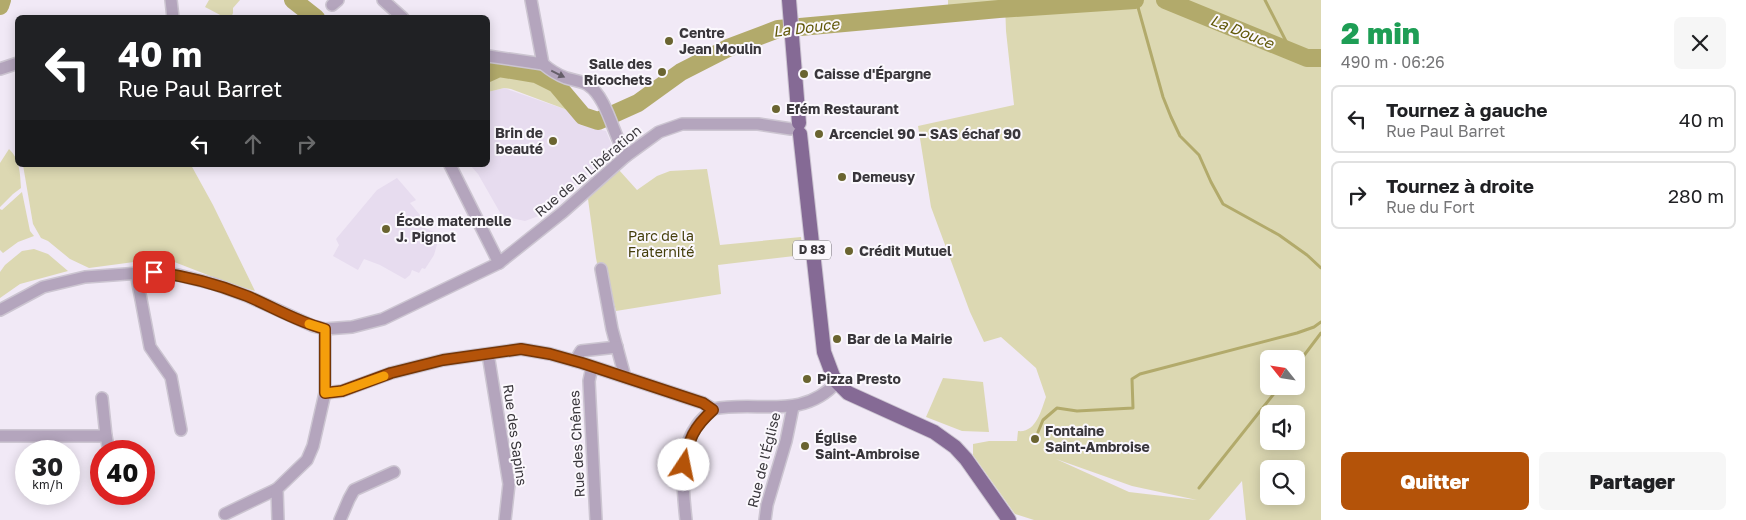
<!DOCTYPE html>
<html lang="fr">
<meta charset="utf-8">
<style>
body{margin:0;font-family:"Golos Text",sans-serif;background:#f6f6f6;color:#202124;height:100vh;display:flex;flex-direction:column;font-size:19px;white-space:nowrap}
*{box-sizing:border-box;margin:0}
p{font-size:16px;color:#757577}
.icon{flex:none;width:28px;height:28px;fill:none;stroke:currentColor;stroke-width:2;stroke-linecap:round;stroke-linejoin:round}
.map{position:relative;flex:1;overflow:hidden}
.sheet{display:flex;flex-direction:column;background:#fff;width:425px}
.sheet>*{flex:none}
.guide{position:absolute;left:15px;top:15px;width:475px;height:152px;border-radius:8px;box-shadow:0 2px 12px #0003;background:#202124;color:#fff;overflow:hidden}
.needle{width:32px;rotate:300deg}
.tools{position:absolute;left:1260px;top:350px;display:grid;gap:10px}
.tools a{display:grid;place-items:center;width:45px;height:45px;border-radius:8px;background:#fff;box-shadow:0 2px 12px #0003;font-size:25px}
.speed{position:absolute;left:15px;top:440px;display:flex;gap:10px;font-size:25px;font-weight:700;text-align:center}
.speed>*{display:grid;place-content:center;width:65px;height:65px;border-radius:50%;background:#fff;box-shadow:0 2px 12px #0003;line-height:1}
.speed small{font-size:12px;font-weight:400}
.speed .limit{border:8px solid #d22;background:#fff;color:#111}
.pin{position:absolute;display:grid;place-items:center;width:42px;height:42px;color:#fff;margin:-21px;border-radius:10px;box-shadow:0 2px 8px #0006}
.me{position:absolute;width:55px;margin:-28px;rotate:11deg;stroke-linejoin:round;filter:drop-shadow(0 0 4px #0008)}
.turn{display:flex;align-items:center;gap:18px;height:105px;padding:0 20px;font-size:22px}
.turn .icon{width:65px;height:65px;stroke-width:2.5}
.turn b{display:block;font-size:35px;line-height:42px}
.lanes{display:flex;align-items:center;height:48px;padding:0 20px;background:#0003;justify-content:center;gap:25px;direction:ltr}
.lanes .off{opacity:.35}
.round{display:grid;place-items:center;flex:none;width:52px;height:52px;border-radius:8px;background:#f6f6f6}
.headline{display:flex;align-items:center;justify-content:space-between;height:85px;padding:0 20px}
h1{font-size:30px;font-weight:800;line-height:38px;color:#1e9e55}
.action{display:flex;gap:10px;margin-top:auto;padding:10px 20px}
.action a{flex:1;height:58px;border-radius:8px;background:#b45309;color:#fff;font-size:20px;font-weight:800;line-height:58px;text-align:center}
.action a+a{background:#f6f6f6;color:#202124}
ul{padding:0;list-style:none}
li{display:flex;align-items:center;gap:15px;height:68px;margin:0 10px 8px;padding:0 10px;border:2px solid #e0e0e0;border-radius:8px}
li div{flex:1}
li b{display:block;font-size:19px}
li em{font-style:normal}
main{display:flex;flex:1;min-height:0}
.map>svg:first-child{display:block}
.built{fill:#e7dcef}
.green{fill:#dcd8b2;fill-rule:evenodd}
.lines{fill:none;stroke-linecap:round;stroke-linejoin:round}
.stream{stroke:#b2aa6b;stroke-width:3}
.river{stroke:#b2aa6b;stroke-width:18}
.minor-casing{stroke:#ccc5d1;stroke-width:14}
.major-casing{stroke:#ccc5d1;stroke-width:16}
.minor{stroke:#b4a5bd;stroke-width:11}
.major{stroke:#856a95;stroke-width:14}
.oneway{fill:#645d68}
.route-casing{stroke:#753606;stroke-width:12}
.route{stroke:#b45309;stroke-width:9}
.slow{stroke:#f59e0b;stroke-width:9}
.poi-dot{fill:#6a6430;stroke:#fbf8fd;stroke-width:2}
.labels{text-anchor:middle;stroke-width:4;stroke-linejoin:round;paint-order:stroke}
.shield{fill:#fbf8fd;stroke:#737075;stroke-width:1}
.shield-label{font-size:12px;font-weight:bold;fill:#39363b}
.poi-label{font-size:14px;font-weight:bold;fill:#39363b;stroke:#fbf8fd;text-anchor:start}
.street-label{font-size:14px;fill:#39363b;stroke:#fbf8fd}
.park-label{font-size:14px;fill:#443e0a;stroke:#fbf8fd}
.water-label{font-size:15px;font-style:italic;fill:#615809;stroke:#fbf8fd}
</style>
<main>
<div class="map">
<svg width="1321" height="520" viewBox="0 0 1321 520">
<rect width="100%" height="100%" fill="#f1e9f6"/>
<!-- built -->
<g class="built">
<polygon points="504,88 570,111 580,125 606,131 611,143 606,159 588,175 544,214 525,221 502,216 478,174 470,165 488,165 488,92"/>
<polygon points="397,178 416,200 410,203 424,220 421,226 434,232 438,241 434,255 425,269 422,268 419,273 412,270 410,275 405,279 380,265 364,259 358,270 333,256 339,245 336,239 377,190"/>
</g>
<!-- green -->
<g class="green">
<polygon points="209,0 240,0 233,8 233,13 231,18 224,17 205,7"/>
<path d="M948,0H1321V520H1246L1242,481L1209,520H1034L1015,514L973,455V444L989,441H1017L1018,431C1036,433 1041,411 1046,397L1036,368L1001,337L984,342L970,312L931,207L918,126L1014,105L1006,31L1005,2L948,9ZM1269,359H1296V386H1269ZM1269,414H1296V441H1269ZM1056,459L1132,486L1197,500L1129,492ZM1269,469H1296V496H1269Z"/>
<path d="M496,73C533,77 546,76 571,107L570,111L511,89L504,88L488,92V77Z"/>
<path d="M9,149C20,159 20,173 21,188L13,194L0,207V163Z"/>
<polygon points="23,165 191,165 213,205 255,291 231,284 164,258 89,268 70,259 48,241 41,238 33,224"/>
<polygon points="707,169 720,245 801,237 803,255 718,265 721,294 616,311 610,287 602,288 596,258 588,199 619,170 637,190 657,176 670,171"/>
<polygon points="22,192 30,231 34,236 18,242 3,253 0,250 0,209 2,210"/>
<polygon points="34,249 48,254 68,271 20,284 0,298 0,272 5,265 22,251"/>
<polygon points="943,378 983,382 989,432 962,431 926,417"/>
</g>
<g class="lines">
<!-- stream -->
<g class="stream">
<polyline points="1007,0 1009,8"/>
<polyline points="1136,0 1163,97 1171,117 1180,136 1199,155 1211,182 1223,204 1279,235 1307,255 1321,268"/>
<polyline points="1265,0 1291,51"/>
<polyline points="1296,366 1321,333"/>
<polyline points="1038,432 1043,420 1057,408 1077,411 1133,408 1132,379 1140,374 1297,333 1314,327 1321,322"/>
<polyline points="1199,488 1280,386"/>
</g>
<!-- river -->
<g class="river">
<polyline points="293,0 316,18"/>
<polyline points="1165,0 1307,58 1321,58"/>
<polyline points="0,6 2,0"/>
<polyline points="488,73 499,68 536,74 556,84 583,116 598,121 638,103 681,72 728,48 778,29 999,9 1135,0"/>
</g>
<!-- minor casing -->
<g class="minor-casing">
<g id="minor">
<polyline points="171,0 173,18"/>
<polyline points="383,0 403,18"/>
<path d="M531,0L543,64C550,70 558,75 566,78C573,80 582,81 588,85C607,97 614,137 626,156"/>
<polyline points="332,5 338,0"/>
<polyline points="488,56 543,64"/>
<polyline points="0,69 18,63"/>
<polyline points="450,165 499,263"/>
<polyline points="601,269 612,329 625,377"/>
<polyline points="136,273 150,347 171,377 181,430"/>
<polyline points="0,310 43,287 85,277 154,272 178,275 214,284 247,296 313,326 325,329 352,327 383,319 499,263 563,212 626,156 659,132 682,124 758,124 791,129"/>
<polyline points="488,354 509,484 505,520"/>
<polyline points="575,361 581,351 617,347"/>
<polyline points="592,367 589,381 596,520"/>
<polyline points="325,393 342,391 391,373 443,360 521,349 550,354 582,363 703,403 713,409"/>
<polyline points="102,398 106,436"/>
<path d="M713,409C758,400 802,421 837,382"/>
<polyline points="0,436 106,436 109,451"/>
<polyline points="225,514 277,489"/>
<polyline points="278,520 277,489 307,460 313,446 325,393 325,329"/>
<polyline points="340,520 349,499 354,490 394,472"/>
<path d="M686,520C683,491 678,452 696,427C700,420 707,415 713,409"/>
<polyline points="765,520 767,505 786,441 793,407"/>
</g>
</g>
<!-- major casing -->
<g class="major-casing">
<g id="major">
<polyline points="789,0 799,123"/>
<polyline points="800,134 824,352 833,376 837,382 848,393 934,432 955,447 966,459 1009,520"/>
</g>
</g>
<!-- minor -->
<use href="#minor" class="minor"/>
<!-- major -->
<use href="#major" class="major"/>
</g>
<!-- one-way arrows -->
<defs><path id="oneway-solid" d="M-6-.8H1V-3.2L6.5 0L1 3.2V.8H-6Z" transform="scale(1.25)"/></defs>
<use class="oneway" href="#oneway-solid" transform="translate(558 74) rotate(26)"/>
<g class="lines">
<!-- route casing -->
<g class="route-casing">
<path id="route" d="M154,272C186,276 217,284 247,296C273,307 297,322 325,329V393L342,391L391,373L443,360L521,349L550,354L582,363L703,403L713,410C693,428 689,439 684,465"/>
</g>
<!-- route -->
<use href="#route" class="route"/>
<!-- slow -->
<polyline class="slow" points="309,324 325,329 325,393 342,391 384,376"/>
</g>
<!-- markers -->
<g class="poi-dot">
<circle cx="669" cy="41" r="5"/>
<circle cx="662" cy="72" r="5"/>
<circle cx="804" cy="74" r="5"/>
<circle cx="776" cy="109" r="5"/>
<circle cx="819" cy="134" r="5"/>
<circle cx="553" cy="141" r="5"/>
<circle cx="842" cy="177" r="5"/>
<circle cx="386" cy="229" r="5"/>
<circle cx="849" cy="251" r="5"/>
<circle cx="837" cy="339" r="5"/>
<circle cx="807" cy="379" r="5"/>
<circle cx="1035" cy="439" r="5"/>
<circle cx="805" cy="446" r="5"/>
</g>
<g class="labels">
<!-- shield labels -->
<rect class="shield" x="793" y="240.5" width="38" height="19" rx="4"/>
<g class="shield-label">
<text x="812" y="254">D 83</text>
</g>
<!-- poi labels -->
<g class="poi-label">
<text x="679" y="38">Centre<tspan x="679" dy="16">Jean Moulin</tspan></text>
<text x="652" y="69" text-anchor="end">Salle des<tspan x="652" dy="16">Ricochets</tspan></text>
<text x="814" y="79">Caisse d'Épargne</text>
<text x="786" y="114">Efém Restaurant</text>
<text x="543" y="138" text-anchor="end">Brin de<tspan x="543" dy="16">beauté</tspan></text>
<text x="829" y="139">Arcenciel 90 – SAS échaf 90</text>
<text x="852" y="182">Demeusy</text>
<text x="396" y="226">École maternelle<tspan x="396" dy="16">J. Pignot</tspan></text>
<text x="859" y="256">Crédit Mutuel</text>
<text x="847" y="344">Bar de la Mairie</text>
<text x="817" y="384">Pizza Presto</text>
<text x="1045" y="436">Fontaine<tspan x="1045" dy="16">Saint-Ambroise</tspan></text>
<text x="815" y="443">Église<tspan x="815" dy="16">Saint-Ambroise</tspan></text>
</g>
<!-- street labels -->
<g class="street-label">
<text transform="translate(588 171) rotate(-40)" y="5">Rue de la Libération</text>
<text transform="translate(515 435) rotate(82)" y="5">Rue des Sapins</text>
<text transform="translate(577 444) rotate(-93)" y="5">Rue des Chênes</text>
<text transform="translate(764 460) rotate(-76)" y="5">Rue de l'Église</text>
</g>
<!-- park labels -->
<g class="park-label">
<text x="661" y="241">Parc de la<tspan x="661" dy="16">Fraternité</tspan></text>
</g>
<!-- water labels -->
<g class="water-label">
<text transform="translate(806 28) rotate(-7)" y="5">La Douce</text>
<text transform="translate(1242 32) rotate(22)" y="5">La Douce</text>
</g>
</g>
</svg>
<div class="tools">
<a><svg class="needle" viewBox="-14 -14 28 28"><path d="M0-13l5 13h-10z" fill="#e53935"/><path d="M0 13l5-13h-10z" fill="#757577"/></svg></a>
<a><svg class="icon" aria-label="sound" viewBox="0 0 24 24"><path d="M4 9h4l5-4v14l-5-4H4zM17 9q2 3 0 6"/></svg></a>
<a><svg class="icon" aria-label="search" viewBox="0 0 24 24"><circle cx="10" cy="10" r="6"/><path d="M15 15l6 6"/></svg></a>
</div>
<div class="speed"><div>30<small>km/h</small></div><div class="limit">40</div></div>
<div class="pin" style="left:154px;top:272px;background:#d93025"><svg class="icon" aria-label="arrive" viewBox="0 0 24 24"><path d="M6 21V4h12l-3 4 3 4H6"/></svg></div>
<svg class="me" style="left:684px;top:465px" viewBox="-20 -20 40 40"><circle r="19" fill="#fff"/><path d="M0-13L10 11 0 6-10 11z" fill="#b45309"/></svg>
<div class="guide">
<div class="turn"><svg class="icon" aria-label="left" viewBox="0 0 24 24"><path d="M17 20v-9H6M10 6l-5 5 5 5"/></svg><div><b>40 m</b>Rue Paul Barret</div></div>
<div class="lanes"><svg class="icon" aria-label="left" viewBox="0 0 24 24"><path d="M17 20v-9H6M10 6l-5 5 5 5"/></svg><svg class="icon off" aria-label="ahead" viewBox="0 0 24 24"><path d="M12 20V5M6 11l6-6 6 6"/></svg><svg class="icon off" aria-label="right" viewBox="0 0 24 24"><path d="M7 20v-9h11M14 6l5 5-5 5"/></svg></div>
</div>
</div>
<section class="sheet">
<div class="headline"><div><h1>2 min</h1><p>490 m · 06:26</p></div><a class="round"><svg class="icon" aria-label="close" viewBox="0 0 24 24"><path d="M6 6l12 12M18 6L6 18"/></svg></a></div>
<ul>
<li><svg class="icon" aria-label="left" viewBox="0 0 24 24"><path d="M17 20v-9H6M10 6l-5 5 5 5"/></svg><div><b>Tournez à gauche</b><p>Rue Paul Barret</p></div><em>40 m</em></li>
<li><svg class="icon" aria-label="right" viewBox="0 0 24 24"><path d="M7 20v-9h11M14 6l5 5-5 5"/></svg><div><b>Tournez à droite</b><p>Rue du Fort</p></div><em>280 m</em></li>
</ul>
<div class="action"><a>Quitter</a><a>Partager</a></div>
</section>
</main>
